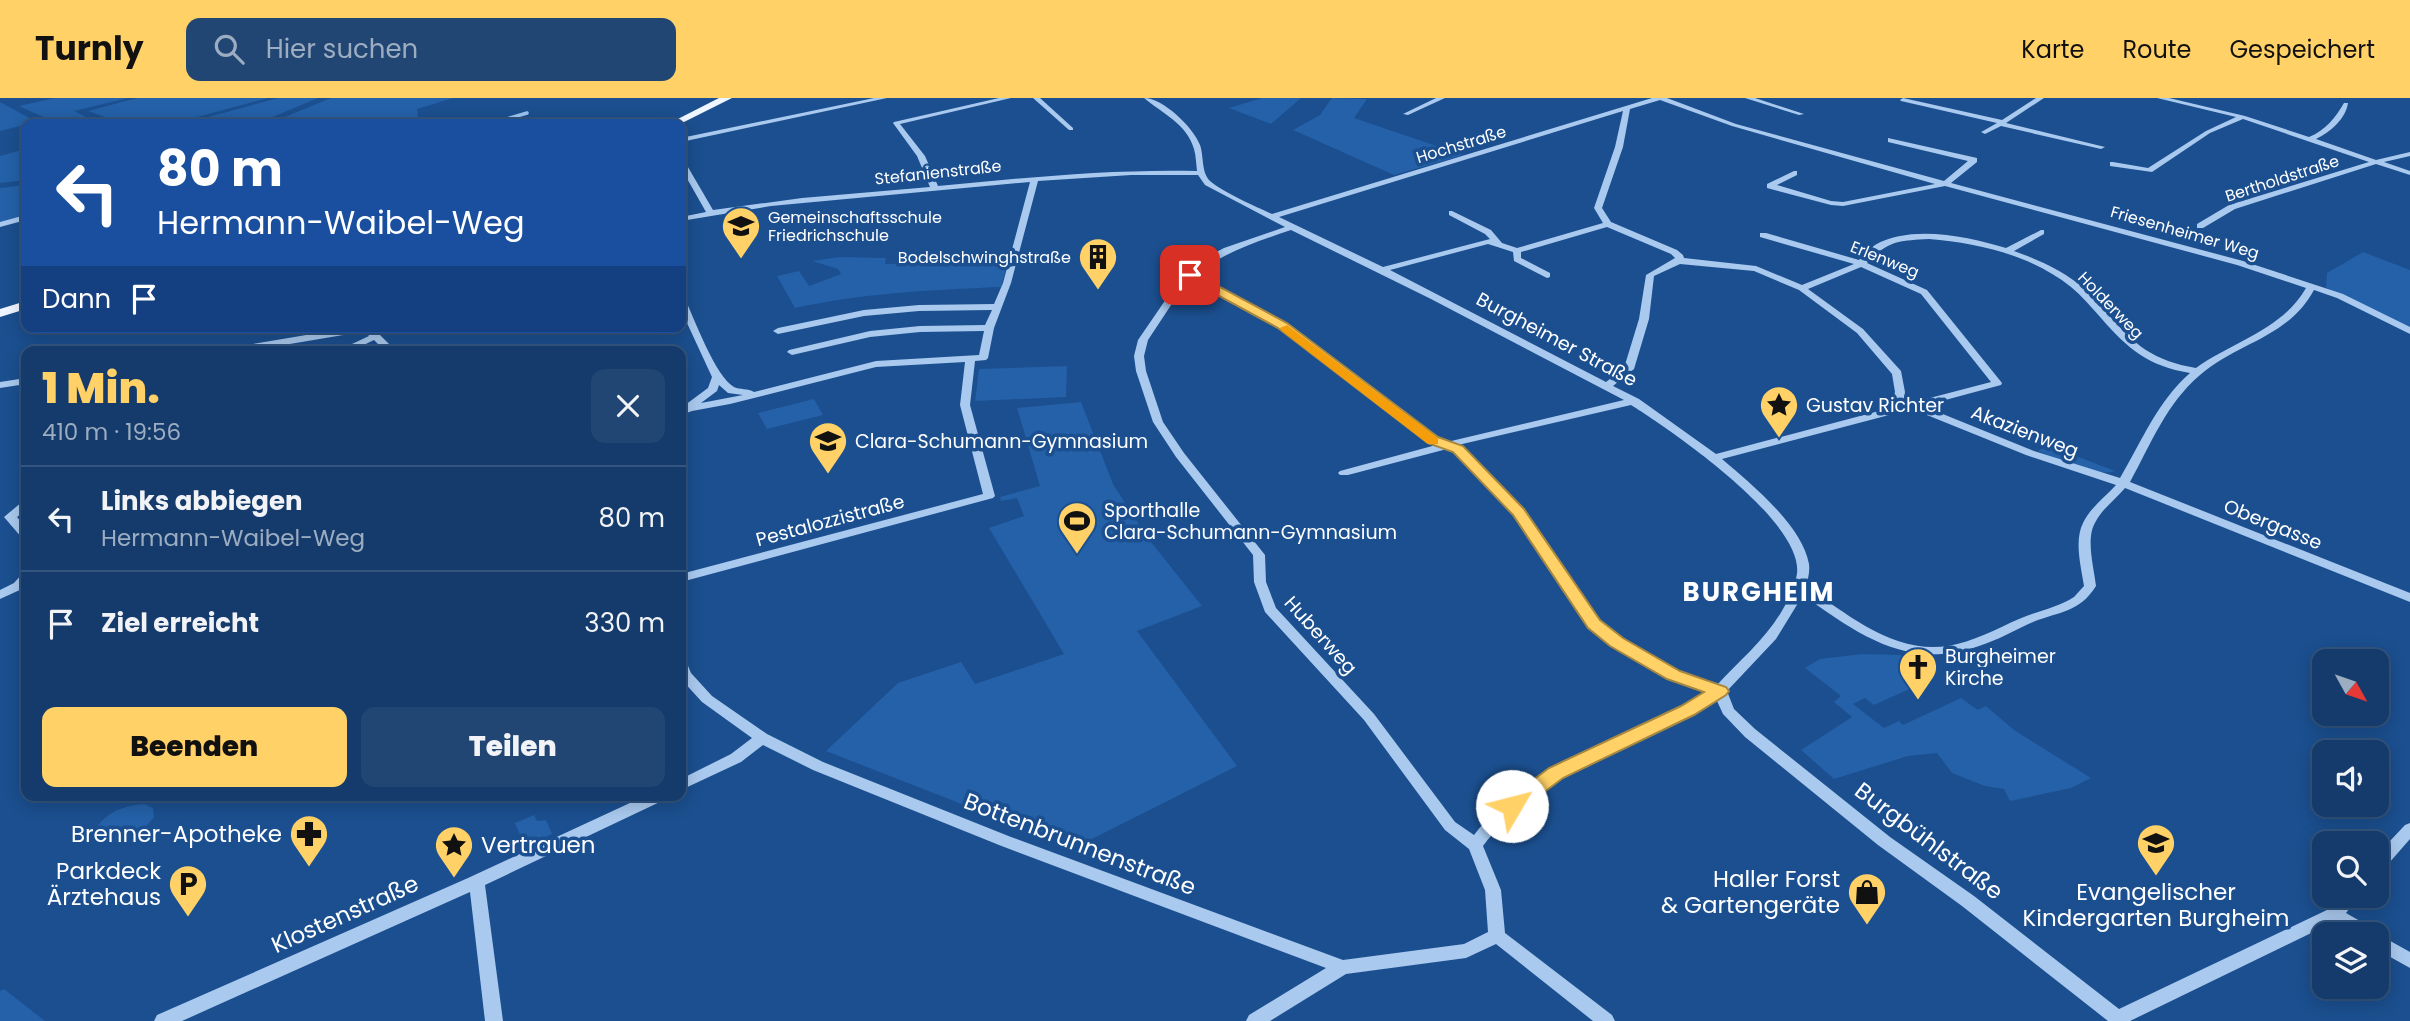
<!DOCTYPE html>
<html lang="de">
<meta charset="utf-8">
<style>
body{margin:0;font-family:Poppins,sans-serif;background:#214673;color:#f1f3f6;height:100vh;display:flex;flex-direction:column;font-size:26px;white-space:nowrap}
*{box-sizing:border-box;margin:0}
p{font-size:23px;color:#9dadc1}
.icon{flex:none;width:38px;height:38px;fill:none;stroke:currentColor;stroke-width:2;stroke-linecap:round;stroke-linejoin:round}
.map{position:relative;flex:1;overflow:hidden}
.panel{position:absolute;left:21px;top:248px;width:665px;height:455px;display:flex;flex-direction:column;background:#143b6b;border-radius:14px;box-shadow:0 4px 18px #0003,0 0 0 2px #33557e}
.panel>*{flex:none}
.top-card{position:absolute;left:21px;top:21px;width:665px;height:214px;border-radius:14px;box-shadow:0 4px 18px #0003,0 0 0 2px #33557e;background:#1a4fa0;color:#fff;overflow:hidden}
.needle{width:46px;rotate:130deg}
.buttons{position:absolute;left:2312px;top:551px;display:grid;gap:14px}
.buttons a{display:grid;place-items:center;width:77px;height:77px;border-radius:14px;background:#143b6b;box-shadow:0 4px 18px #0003,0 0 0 2px #33557e;font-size:35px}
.pin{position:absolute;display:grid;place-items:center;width:60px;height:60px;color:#fff;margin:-30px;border-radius:14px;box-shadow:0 4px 10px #0006}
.me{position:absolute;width:77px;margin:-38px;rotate:53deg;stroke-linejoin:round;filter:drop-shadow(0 0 5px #0008)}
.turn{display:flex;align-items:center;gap:24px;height:147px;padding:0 21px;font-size:32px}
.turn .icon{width:91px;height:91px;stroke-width:2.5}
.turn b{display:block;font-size:49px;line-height:60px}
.then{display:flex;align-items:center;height:66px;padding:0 21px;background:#0003;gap:14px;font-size:26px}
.round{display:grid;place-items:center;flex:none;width:74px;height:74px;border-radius:14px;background:#214673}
.summary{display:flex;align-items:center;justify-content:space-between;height:119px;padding:0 21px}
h1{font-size:42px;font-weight:800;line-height:52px;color:#ffd166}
.button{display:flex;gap:14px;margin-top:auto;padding:14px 21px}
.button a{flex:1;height:80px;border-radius:14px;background:#ffd166;color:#111;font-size:28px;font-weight:800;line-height:80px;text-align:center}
.button a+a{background:#214673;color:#f1f3f6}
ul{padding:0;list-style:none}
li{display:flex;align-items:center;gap:21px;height:105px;padding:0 21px;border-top:2px solid #33557e}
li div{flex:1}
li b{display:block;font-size:26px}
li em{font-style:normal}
header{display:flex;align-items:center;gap:42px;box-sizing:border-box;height:98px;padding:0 35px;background:#ffd166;color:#111}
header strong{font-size:33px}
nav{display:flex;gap:38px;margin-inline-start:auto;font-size:24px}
.search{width:490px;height:63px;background:#214673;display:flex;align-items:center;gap:18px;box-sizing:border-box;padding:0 24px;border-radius:14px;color:#9dadc1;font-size:26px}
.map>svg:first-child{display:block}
.green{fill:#2461a8}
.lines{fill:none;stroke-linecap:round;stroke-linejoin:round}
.stream{stroke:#9cc4f0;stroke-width:3.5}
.minor{fill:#a9c9ee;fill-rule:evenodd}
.major{fill:#f0f6ff;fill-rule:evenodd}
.route{fill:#ffd166;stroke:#a68842;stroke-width:2}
.slow{fill:#f59e0b}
.labels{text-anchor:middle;stroke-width:7;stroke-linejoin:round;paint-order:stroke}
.far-street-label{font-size:16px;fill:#fff;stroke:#1b4f8f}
.far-poi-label{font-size:16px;fill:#fff;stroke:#1b4f8f;text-anchor:start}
.street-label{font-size:19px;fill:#fff;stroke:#1b4f8f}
.poi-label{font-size:19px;fill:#fff;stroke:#1b4f8f;text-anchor:start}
.near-poi-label{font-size:23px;fill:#fff;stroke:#1b4f8f;text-anchor:end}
.near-street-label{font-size:23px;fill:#fff;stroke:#1b4f8f}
.district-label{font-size:26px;font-weight:bold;letter-spacing:2px;fill:#fff;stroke:#1b4f8f}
</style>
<header>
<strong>Turnly</strong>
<div class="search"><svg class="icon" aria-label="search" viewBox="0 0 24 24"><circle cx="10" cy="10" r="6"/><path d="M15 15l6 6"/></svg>Hier suchen</div>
<nav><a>Karte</a><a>Route</a><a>Gespeichert</a></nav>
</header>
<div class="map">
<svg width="2410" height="923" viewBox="0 0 2410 923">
<rect width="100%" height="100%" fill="#1b4f8f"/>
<!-- green -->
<g class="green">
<path d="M55,0H128L74,13L92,22C61,28 47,21 19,8Z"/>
<polygon points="137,0 268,0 171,26 124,26 88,13"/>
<polygon points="278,0 318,0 256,26 183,26"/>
<polygon points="331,0 453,0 417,11 419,26 268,26"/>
<polygon points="1262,0 1301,0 1271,26 1229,10"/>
<polygon points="1332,0 1367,1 1354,20 1463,57 1394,77 1293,32 1320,17"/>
<polygon points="0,4 35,23 36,24 0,33"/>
<polygon points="26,51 26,82 0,85 0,58"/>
<polygon points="26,87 26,121 0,128 0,90"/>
<polygon points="2363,154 2410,172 2410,232 2326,190 2327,175"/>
<path d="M840,159L886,160L885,166L1008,163L1001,189C929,192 865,195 795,210L777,178L799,173L809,188L841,176L838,171L812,163Z"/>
<polygon points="1067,268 1066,299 975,303 979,271"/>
<polygon points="814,301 823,317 767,331 758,315"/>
<polygon points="1081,304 1113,386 1147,439 1202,508 1137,533 1237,668 1074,750 826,653 898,585 961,564 975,586 1064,556 989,430 1024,418 1017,400 1001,403 1000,399 1040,388 1017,310"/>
<path d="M2047,347L2115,373C2092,380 2059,362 2038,353Z"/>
<polygon points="1862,556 1900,557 1934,580 1874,607 1865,600 1853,606 1884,630 1899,623 1903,627 1961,600 1978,612 1986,608 2014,632 2091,680 2071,690 2010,703 2004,691 1985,688 1952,675 1937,655 1908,658 1834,681 1801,652 1852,619 1834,604 1841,598 1805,570 1820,561"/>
<path d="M144,706L153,710L154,719C140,738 121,746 98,744L93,737C102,715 122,708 144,706Z"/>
<polygon points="534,717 537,723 546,722 552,736 525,749 515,725"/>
<polygon points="4,891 45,923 0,923 0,893"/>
</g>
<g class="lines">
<!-- stream -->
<polyline class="stream" points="490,26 527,15"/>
<!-- minor -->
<g class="minor">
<polygon points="874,0 887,0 681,44 681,40"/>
<path d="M999,0H1011L900,26L925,58L938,88C1024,80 1109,71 1197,73C1196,65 1196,58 1194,51C1187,26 1162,15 1144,0C1163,0 1193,29 1200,47C1204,58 1201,74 1210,83C1224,95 1255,108 1272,116L1652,0H1667L1736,26L1944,83L1968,63L1888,44V40L1977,60V64L1951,85L2243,163L2343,196L2410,229V236L2337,200L2314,192C2288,240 2238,244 2200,277C2166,306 2151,346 2130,384L2410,495V504L2125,390C2116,401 2103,410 2096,423C2085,440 2094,469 2096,488C2079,515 2060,513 2033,524C2015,532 1998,542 1979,548C1908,573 1859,537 1803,497L1776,541L1727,593L1734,611L1755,631L1890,739L1974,798L2119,911L2329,811L2341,798H2359L2346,815L2374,831L2376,835L2410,854V870L2376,851V836H2355L2334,824L2130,923H2108L1962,808L1878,747L1745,639L1723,616L1717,603C1698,616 1676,624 1655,634C1590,664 1528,689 1483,748L1501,792L1505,835L1612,917L1615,923H1593L1496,846L1466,860L1346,876L1270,923H1246L1249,917L1326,870L999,747L813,672L763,647L741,664L681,692V681L731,656L752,640L702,604L681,581V562L686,563L691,575L712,598L767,636L823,664L1011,739L1343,862L1464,846L1488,834L1485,792L1469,751L1445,732L1364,622L1265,514L1254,484L1253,457L1176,359L1153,324L1136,273L1134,258L1138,242L1175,188L1187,175L1207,159L1224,150L1285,129L1205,87L1198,77H1131L1038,83L1011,185L994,230L988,260L986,262L975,263L970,307L995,398L993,400L681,484V476L983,396L960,307L965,264L876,269L730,306L692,313L681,317V310L708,290L712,279L681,212V200L686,203C695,223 716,279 734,289C740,292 748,290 754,294L876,263L979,257L984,233L920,234L870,239L792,257L787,254L789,252L870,233L920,228L985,227L992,212L919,213L864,218L778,236L773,233L778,230L864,212L919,207L994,206L1003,185L1030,84L771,108L681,123V119L706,114L681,70V62L685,64L713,112L802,100L930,89L917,58L893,25L894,24ZM1660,2L1732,28L1935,86L1843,104L1831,103L1777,87L1797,77V73H1794L1767,86V90L1831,107L1843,108L1945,88L2237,167L2306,190C2282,232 2234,243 2196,270C2154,263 2134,247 2107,215C2097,205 2088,193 2076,184C2058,170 2036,161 2014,153L2044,136V132H2041L2006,150C1969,139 1912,126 1875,147C1869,151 1865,157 1859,162L1766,135H1760V139L1854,166L1802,187L1756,168L1684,160L1683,157L1677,152L1611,124L1602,110L1623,49L1630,11ZM1623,13L1615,49L1594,110L1603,125L1517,150L1502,145L1491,132L1452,113H1449V117L1485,136L1490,141L1383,169L1279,119ZM1607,129L1671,156L1675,160L1646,177L1639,221L1624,270L1606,284L1390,172L1488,146L1513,154L1514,163L1547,180L1550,179V175L1521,160V154ZM1291,132L1431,201L1624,302L1447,344L1436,340L1311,243L1272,217L1196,177C1225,153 1256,144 1291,132ZM1929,141C1978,145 2031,157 2071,189C2082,198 2091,209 2101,220C2128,251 2148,268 2190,275C2157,304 2142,343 2120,380L2034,353L1923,308L2001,287L2002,285L1927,192L1867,165C1889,142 1898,143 1929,141ZM1680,166L1754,173L1799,192L1857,235L1892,276L1895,294L1892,305L1894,309L1716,356L1639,301L1613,288L1634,271L1649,221L1654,178ZM1861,169L1921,196L1991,284L1903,307L1905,294L1901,273L1863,231L1808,191ZM1191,181L1266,221L1305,247L1428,344L1436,347L1340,373L1338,375L1340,377H1348L1447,351L1454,353L1514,416L1589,529L1612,547L1668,580L1709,594C1689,609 1665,618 1642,628C1580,656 1517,682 1474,737L1455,724L1374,616L1276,510L1266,484L1265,457L1184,355L1163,324L1146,273L1144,258L1148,242L1181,192ZM719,287L728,295L743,297L701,305L717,293ZM1631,307C1668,330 1817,431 1795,483C1792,491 1789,501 1783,511C1766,541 1740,562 1717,587L1678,574L1622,541L1599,523L1522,412L1462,349L1458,347ZM1912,311L2026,357L2116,387C2105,399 2090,410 2083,425C2074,443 2081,469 2084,488L2074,499C2057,510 2037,513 2019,521C1996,531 1973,544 1948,548C1894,556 1848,517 1806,488C1808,481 1810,474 1809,466C1802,427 1751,386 1722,361Z"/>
<polygon points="1033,0 1040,0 1073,30 1073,32 1069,32"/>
<polygon points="1436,0 1445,0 1408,17 1403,16"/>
<polygon points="1745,0 1755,0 1804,16 1799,17"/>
<polygon points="1903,0 2002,22 2036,0 2044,0 2006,25 2105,49 2101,51 2001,28 1985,36 1981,34 1983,33 1997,25 1901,3 1900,2"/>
<path d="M2157,0H2169L2245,18L2309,39C2326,32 2335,20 2344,5H2348C2346,20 2331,34 2316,41L2376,62L2410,54V58L2384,64L2410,73V77L2376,66L2235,111L2203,130H2197V126L2229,107L2369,64L2243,21L2210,35L2152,74L2110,68V64H2113L2148,70L2206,33L2236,19Z"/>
<polygon points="22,118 26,118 26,122 0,129 0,124"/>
<polygon points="354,229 378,229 373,232 242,254 218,254 223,251"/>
<polygon points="372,232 379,236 397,254 386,254 374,242 349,254 335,254 369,238 367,235"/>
<polygon points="26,280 26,286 0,290 0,284"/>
<polygon points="26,403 26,412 17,419 26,430 26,441 22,440 4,419 22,404"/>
<polygon points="26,475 26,486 22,491 0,501 0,492 14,485 22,476"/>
<polygon points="645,698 666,698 664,702 485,787 503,923 485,923 470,794 182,923 154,923 157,917 468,780"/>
<polygon points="2410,725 2410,741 2382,773 2376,775 2376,758 2405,727"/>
</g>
<!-- major -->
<g class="major">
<polygon points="719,0 732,0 680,26 668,26"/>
<polygon points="26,203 26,211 0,219 0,211"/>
</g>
</g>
<!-- route -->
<polygon class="route" points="1186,175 1194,175 1287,225 1438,339 1463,348 1524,411 1600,522 1623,540 1680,573 1726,589 1729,593 1726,597 1694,617 1563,680 1519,713 1512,715 1505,713 1502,708 1505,703 1549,670 1681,608 1704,594 1667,581 1610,548 1588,530 1513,417 1453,354 1428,345 1278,230 1186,180"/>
<!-- slow -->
<polygon class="slow" points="1287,227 1438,340 1438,346 1428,346 1282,233 1280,230"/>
<!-- icons -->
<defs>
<g id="school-pin" transform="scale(2.0125)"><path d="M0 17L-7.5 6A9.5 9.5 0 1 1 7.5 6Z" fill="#ffd166" stroke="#1b4f8f"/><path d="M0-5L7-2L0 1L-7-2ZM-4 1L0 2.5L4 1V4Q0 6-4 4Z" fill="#111"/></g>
<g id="building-pin" transform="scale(2.0125)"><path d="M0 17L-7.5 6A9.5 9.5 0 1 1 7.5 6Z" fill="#ffd166" stroke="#1b4f8f"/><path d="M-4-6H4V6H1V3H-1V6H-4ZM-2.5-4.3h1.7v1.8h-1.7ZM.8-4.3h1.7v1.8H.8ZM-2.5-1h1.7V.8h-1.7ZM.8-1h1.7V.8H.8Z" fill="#111"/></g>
<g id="sight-pin" transform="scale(2.0125)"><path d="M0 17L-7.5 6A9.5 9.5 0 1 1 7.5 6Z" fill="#ffd166" stroke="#1b4f8f"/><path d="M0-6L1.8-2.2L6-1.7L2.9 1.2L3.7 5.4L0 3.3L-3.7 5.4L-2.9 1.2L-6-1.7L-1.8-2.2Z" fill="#111"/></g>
<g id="stadium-pin" transform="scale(2.0125)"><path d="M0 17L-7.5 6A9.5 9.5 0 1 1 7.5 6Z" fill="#ffd166" stroke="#1b4f8f"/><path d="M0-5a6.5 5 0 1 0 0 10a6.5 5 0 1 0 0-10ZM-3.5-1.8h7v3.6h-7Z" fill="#111"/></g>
<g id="church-pin" transform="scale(2.0125)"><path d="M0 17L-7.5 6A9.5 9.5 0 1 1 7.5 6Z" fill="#ffd166" stroke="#1b4f8f"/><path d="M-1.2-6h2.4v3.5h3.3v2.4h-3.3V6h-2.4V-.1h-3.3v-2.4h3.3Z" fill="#111"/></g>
<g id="pharmacy-pin" transform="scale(2.0125)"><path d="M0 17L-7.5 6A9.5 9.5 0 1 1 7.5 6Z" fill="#ffd166" stroke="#1b4f8f"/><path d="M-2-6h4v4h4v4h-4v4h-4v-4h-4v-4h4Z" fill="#111"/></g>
<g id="parking-pin" transform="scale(2.0125)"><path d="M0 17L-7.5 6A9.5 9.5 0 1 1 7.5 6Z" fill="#ffd166" stroke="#1b4f8f"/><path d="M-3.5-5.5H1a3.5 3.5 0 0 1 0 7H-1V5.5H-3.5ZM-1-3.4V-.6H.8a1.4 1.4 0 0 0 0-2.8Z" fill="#111"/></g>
<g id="shop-pin" transform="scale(2.0125)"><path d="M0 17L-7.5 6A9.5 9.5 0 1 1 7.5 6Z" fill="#ffd166" stroke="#1b4f8f"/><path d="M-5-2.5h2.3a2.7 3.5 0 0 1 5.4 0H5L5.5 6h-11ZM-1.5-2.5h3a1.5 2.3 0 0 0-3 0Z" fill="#111"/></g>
</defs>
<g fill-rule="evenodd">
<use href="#school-pin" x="741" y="128"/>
<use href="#building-pin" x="1098" y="159"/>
<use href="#sight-pin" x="1779" y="307"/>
<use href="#school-pin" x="828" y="343"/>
<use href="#stadium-pin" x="1077" y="423"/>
<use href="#church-pin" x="1918" y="569"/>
<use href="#pharmacy-pin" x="309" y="736"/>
<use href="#school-pin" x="2156" y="745"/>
<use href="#sight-pin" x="454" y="747"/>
<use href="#parking-pin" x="188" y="786"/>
<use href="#shop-pin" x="1867" y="794"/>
</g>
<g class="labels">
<!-- far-street labels -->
<g class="far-street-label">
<text transform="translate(1461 46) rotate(-17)" y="6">Hochstraße</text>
<text transform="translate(938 74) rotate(-6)" y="6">Stefanienstraße</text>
<text transform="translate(2282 80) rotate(-18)" y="6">Bertholdstraße</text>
<text transform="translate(2185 134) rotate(16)" y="6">Friesenheimer Weg</text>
<text transform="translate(1885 161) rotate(22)" y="6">Erlenweg</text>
<text transform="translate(2111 207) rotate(46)" y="6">Holderweg</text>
</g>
<!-- far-poi labels -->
<g class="far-poi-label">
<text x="768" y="125">Gemeinschaftsschule<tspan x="768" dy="18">Friedrichschule</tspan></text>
<text x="1071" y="165" text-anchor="end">Bodelschwinghstraße</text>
</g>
<!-- street labels -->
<g class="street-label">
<text transform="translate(1557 241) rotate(28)" y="7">Burgheimer Straße</text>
<text transform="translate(2025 333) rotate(21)" y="7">Akazienweg</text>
<text transform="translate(830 422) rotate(-15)" y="7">Pestalozzistraße</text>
<text transform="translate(2273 426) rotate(22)" y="7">Obergasse</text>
<text transform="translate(1321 537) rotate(48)" y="7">Huberweg</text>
</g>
<!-- poi labels -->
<g class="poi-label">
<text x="1806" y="314">Gustav Richter</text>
<text x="855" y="350">Clara-Schumann-Gymnasium</text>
<text x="1104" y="419">Sporthalle<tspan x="1104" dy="22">Clara-Schumann-Gymnasium</tspan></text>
<text x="1945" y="565">Burgheimer<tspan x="1945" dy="22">Kirche</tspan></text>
</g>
<!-- near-poi labels -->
<g class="near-poi-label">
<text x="282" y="744">Brenner-Apotheke</text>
<text x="481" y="755" text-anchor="start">Vertrauen</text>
<text x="161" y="781">Parkdeck<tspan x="161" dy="26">Ärztehaus</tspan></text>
<text x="1840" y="789">Haller Forst<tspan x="1840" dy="26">&amp; Gartengeräte</tspan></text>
<text x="2156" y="802" text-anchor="middle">Evangelischer<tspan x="2156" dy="26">Kindergarten Burgheim</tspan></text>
</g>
<!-- near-street labels -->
<g class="near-street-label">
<text transform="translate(1929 743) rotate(37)" y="8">Burgbühlstraße</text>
<text transform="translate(1080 746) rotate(21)" y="8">Bottenbrunnenstraße</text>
<text transform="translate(345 816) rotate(-24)" y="8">Klostenstraße</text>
</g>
<!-- district labels -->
<g class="district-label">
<text x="1759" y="503">BURGHEIM</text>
</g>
</g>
</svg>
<div class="buttons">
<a><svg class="needle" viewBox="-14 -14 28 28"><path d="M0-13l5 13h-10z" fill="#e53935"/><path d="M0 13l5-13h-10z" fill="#9dadc1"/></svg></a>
<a><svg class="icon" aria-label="sound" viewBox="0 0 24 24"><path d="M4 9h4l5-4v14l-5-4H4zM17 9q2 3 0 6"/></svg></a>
<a><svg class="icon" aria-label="search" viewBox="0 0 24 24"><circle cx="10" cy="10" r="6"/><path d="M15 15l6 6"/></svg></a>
<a><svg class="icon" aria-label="layers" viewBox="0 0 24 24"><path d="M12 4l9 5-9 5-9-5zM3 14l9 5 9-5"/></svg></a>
</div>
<div class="pin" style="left:1190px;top:177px;background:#d93025"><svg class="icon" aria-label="arrive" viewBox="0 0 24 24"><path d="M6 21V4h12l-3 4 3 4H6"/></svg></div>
<svg class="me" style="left:1512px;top:708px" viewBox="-20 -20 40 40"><circle r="19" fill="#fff"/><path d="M0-13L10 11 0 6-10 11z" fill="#ffd166"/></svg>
<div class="top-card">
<div class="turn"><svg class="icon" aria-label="left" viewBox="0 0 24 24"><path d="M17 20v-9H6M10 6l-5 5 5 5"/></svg><div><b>80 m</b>Hermann-Waibel-Weg</div></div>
<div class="then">Dann<svg class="icon" aria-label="arrive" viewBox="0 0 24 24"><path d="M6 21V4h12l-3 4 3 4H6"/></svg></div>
</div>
<section class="panel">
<div class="summary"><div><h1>1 Min.</h1><p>410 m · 19:56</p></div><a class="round"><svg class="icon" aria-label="close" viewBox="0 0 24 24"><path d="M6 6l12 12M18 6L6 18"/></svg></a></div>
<ul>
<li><svg class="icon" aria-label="left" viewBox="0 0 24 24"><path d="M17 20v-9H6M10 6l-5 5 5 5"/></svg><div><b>Links abbiegen</b><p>Hermann-Waibel-Weg</p></div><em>80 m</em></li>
<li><svg class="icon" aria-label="arrive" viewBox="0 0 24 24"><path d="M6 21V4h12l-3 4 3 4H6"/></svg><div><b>Ziel erreicht</b></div><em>330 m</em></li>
</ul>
<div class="button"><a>Beenden</a><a>Teilen</a></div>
</section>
</div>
